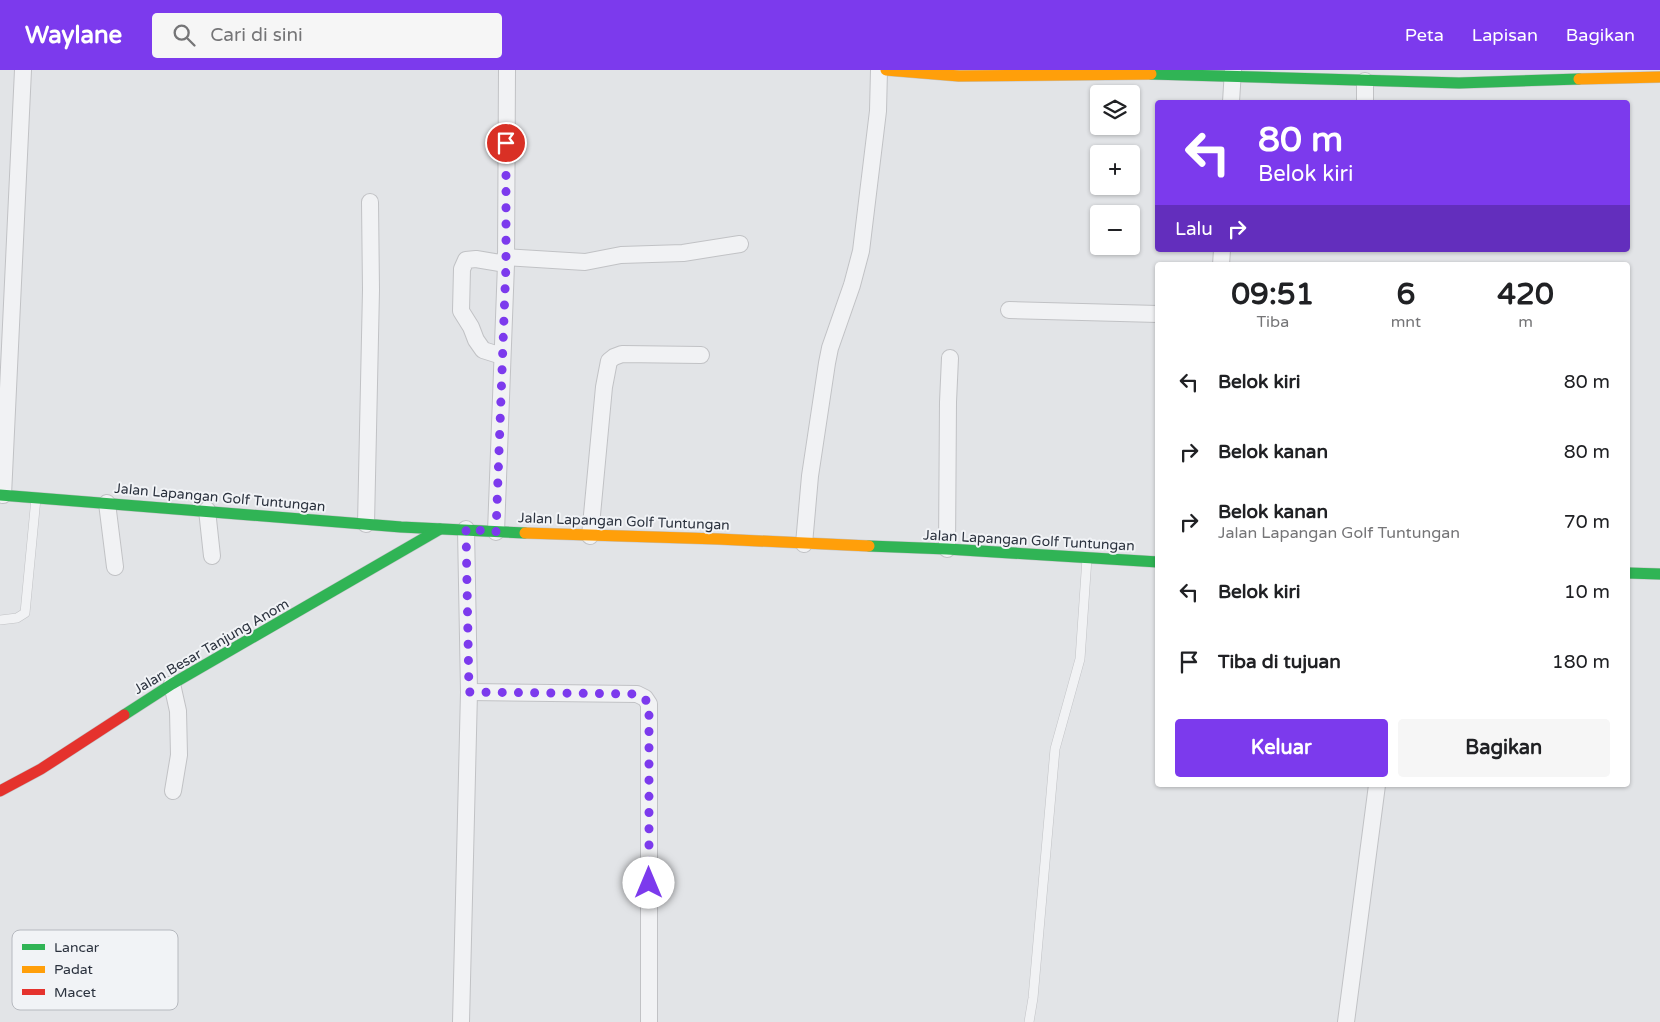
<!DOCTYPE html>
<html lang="id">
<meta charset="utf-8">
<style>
body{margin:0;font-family:"Varela Round",sans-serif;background:#f6f6f6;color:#202124;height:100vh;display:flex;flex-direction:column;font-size:19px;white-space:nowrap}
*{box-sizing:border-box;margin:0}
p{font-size:16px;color:#757577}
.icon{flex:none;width:28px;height:28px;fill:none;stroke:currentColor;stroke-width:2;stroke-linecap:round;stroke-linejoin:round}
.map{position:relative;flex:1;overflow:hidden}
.details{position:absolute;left:1155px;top:192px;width:475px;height:525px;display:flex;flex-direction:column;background:#fff;border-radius:5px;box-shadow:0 1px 4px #0004}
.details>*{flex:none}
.guide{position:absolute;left:1155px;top:30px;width:475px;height:152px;border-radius:5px;box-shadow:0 1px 4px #0004;background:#7c3aed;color:#fff;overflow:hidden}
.fabs{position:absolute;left:1090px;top:15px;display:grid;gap:10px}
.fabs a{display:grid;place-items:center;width:50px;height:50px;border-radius:5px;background:#fff;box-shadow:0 1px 4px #0004;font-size:25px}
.pin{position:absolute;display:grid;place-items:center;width:42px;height:42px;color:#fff;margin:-21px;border:2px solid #fff;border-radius:50%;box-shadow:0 1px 5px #0007}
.me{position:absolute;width:55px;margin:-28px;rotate:0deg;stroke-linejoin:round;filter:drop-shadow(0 0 4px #0008)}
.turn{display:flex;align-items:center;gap:18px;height:105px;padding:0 20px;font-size:22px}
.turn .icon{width:65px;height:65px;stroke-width:2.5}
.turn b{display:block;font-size:35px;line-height:42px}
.then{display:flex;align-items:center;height:48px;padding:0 20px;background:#0003;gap:10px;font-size:19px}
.eta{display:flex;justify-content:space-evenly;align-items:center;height:85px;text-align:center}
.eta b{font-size:30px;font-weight:800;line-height:35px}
.primary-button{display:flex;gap:10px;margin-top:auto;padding:10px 20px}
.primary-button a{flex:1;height:58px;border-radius:5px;background:#7c3aed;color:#fff;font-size:20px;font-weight:800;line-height:58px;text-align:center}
.primary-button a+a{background:#f6f6f6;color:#202124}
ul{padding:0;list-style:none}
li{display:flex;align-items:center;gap:15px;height:70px;padding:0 20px}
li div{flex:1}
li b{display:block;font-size:19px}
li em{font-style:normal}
header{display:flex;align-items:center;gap:30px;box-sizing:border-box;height:70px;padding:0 25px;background:#7c3aed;color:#fff}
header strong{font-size:24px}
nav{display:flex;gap:28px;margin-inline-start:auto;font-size:18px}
.search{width:350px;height:45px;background:#f6f6f6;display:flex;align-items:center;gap:12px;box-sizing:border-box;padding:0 18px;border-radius:5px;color:#757577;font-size:19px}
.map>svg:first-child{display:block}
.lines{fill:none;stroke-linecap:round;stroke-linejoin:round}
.lane-casing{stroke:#c1c2c5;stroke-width:10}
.street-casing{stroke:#c1c2c5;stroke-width:18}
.fast-casing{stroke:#c1c2c5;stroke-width:12}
.slow-casing{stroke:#c1c2c5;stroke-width:12}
.jam-casing{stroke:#c1c2c5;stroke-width:12}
.lane{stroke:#f1f2f4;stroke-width:9}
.street{stroke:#f1f2f4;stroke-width:16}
.fast{stroke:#30b455;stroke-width:11}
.slow{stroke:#ff9f0a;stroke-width:11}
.jam{stroke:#e5322d;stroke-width:11}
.route{stroke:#7c3aed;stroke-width:9;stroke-dasharray:0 16.2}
.labels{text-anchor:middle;stroke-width:4;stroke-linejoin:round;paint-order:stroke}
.street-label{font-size:14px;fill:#2b323e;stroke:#f1f3f6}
.key{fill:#f1f3f6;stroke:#b6b9bf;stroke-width:1}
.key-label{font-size:14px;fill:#2b323e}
</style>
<header>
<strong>Waylane</strong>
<div class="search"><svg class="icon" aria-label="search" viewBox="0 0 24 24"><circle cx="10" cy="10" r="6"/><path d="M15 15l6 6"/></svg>Cari di sini</div>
<nav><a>Peta</a><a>Lapisan</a><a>Bagikan</a></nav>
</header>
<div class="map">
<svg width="1660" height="952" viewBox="0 0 1660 952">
<rect width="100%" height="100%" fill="#e2e4e7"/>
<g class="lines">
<!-- lane casing -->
<g class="lane-casing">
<g id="lane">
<polyline points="0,550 17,548 25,543 36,428"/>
<polyline points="1029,952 1033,928 1055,679 1080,589 1087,488"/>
</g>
</g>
<!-- street casing -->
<g class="street-casing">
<g id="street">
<polyline points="1365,11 1365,32"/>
<polyline points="1231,32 1233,0"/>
<polyline points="505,187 585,192 621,185 683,183 740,174"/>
<polyline points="1221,195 1222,180"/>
<polyline points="1009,240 1158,244"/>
<polyline points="502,286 483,280 476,270 471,257 461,241 462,199 466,190 476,189 506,194"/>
<polyline points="3,425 23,0"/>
<polyline points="107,433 115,497"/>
<polyline points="207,440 212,486"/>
<polyline points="366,454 371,220 370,132"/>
<polyline points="496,462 506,194 507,0"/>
<polyline points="590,466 604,317 609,291 614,287 622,284 701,285"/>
<polyline points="804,474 810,406 827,293 830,278 852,215 861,181 878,41 879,0"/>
<polyline points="947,479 948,332 950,288"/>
<polyline points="172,614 178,641 179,685 173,721"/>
<polyline points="469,622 637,624 645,628 649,634 649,952"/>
<polyline points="461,952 469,622 466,459"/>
<polyline points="1346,952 1377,715"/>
</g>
</g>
<!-- fast casing -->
<g class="fast-casing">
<g id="fast">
<polyline points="1151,4 1459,13 1579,9"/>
<polyline points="0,425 401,457 525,463"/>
<polyline points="869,476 947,479 1158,492"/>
<polyline points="1628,503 1660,504"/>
<polyline points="124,645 172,614 440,459"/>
</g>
</g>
<!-- slow casing -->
<g class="slow-casing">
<g id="slow">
<polyline points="886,0 959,6 1151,4"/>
<polyline points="1579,9 1660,7"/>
<polyline points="525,463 718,469 869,476"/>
</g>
</g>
<!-- jam casing -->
<g class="jam-casing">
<polyline id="jam" points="0,721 41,699 124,645"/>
</g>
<!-- lane -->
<use href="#lane" class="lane"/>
<!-- street -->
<use href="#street" class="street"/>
<!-- fast -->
<use href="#fast" class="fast"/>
<!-- slow -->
<use href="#slow" class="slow"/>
<!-- jam -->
<use href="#jam" class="jam"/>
</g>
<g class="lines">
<!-- route -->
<polyline class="route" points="506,73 506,194 496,462 466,459 469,622 637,624 644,628 649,634 649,813"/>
</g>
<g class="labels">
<!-- street labels -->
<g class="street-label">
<text transform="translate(220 427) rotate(5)" y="5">Jalan Lapangan Golf Tuntungan</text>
<text transform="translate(624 451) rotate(2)" y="5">Jalan Lapangan Golf Tuntungan</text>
<text transform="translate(1029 470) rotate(3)" y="5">Jalan Lapangan Golf Tuntungan</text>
<text transform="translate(211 576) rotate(-30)" y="5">Jalan Besar Tanjung Anom</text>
</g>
</g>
<!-- legend -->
<rect x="12" y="860" width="166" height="80" rx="8" class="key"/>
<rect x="22" y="874" width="23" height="6" fill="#30b455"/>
<rect x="22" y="896" width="23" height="7" fill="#ff9f0a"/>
<rect x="22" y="919" width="23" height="6" fill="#e5322d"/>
<g class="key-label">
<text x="54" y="882">Lancar</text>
<text x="54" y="904">Padat</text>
<text x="54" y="927">Macet</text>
</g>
</svg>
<div class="fabs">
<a><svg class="icon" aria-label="layers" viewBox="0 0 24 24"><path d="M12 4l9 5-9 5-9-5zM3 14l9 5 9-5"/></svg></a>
<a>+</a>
<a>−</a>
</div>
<div class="pin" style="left:506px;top:73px;background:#d93025"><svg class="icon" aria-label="arrive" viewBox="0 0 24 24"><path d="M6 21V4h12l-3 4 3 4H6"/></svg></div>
<svg class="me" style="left:649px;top:813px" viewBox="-20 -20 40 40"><circle r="19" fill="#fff"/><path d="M0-13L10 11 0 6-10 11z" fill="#7c3aed"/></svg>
<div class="guide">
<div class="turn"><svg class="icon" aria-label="left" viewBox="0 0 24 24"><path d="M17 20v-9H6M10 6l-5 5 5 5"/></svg><div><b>80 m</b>Belok kiri</div></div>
<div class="then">Lalu<svg class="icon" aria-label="right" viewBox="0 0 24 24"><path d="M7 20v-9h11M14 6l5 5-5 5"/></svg></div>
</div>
<section class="details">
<div class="eta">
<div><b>09:51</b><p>Tiba</p></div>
<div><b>6</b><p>mnt</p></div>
<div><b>420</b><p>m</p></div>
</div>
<ul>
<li><svg class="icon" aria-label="left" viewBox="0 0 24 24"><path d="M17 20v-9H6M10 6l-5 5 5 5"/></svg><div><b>Belok kiri</b></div><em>80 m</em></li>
<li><svg class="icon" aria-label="right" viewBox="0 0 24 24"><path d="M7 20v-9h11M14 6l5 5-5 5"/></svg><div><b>Belok kanan</b></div><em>80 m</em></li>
<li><svg class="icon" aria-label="right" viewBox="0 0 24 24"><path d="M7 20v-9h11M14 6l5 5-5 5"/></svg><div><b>Belok kanan</b><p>Jalan Lapangan Golf Tuntungan</p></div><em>70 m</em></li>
<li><svg class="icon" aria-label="left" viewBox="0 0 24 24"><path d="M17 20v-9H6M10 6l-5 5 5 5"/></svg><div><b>Belok kiri</b></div><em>10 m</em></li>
<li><svg class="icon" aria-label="arrive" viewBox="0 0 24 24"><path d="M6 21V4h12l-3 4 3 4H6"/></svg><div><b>Tiba di tujuan</b></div><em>180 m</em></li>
</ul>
<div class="primary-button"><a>Keluar</a><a>Bagikan</a></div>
</section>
</div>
